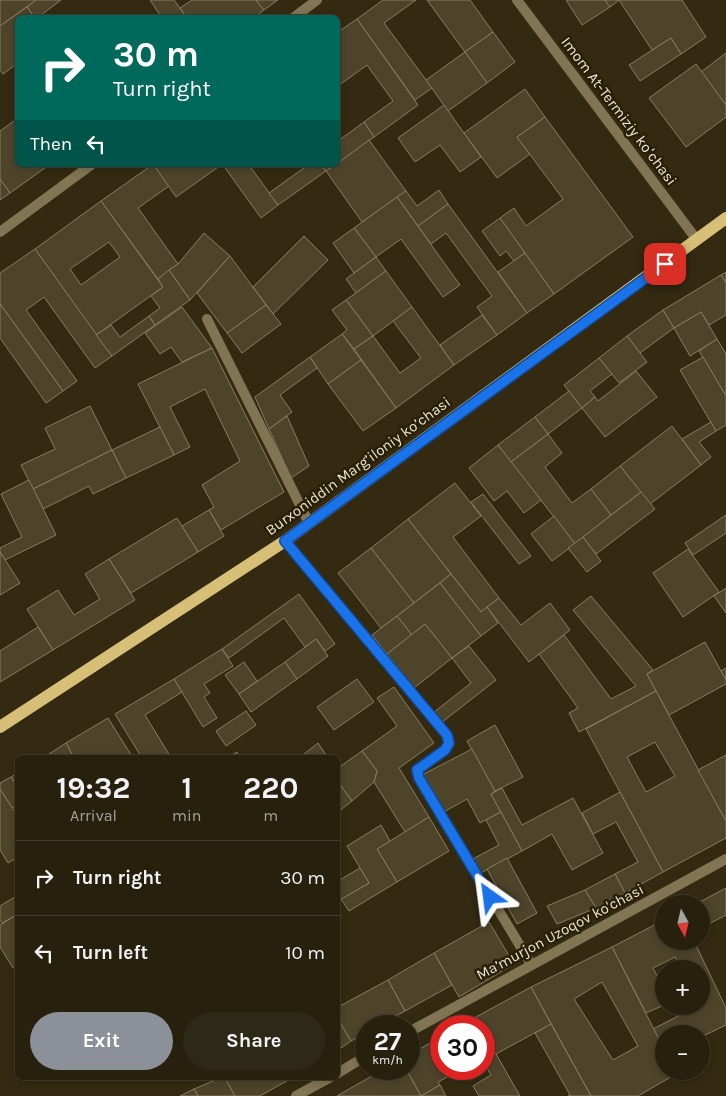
<!DOCTYPE html>
<meta charset="utf-8">
<style>
body{margin:0;font-family:Karla,sans-serif;background:#2e2816;color:#f1f3f6;height:100vh;display:flex;flex-direction:column;font-size:19px;white-space:nowrap}
*{box-sizing:border-box;margin:0}
p{font-size:16px;color:#a4a39d}
.icon{flex:none;width:28px;height:28px;fill:none;stroke:currentColor;stroke-width:2;stroke-linecap:round;stroke-linejoin:round}
.map{position:relative;flex:1;overflow:hidden}
.side{position:absolute;left:15px;top:755px;width:325px;height:325px;display:flex;flex-direction:column;background:#26200d;border-radius:8px;box-shadow:0 2px 8px #0003,0 0 0 1px #423e2e}
.side>*{flex:none}
.top-card{position:absolute;left:15px;top:15px;width:325px;height:152px;border-radius:8px;box-shadow:0 2px 8px #0003,0 0 0 1px #423e2e;background:#00695c;color:#fff;overflow:hidden}
.needle{width:32px;rotate:172deg}
.fabs{position:absolute;left:655px;top:895px;display:grid;gap:10px}
.fabs a{display:grid;place-items:center;width:55px;height:55px;border-radius:50%;background:#26200d;box-shadow:0 2px 8px #0003,0 0 0 1px #423e2e;font-size:25px}
.speed{position:absolute;left:355px;top:1015px;display:flex;gap:10px;font-size:25px;font-weight:700;text-align:center}
.speed>*{display:grid;place-content:center;width:65px;height:65px;border-radius:50%;background:#26200d;box-shadow:0 2px 8px #0003,0 0 0 1px #423e2e;line-height:1}
.speed small{font-size:12px;font-weight:400}
.speed .limit{border:8px solid #d22;background:#fff;color:#111}
.pin{position:absolute;display:grid;place-items:center;width:42px;height:42px;color:#fff;margin:-21px;border-radius:10px;box-shadow:0 2px 8px #0006}
.me{position:absolute;width:55px;margin:-28px;rotate:329deg;stroke-linejoin:round;filter:drop-shadow(0 0 4px #0008)}
.turn{display:flex;align-items:center;gap:18px;height:105px;padding:0 15px;font-size:22px}
.turn .icon{width:65px;height:65px;stroke-width:2.5}
.turn b{display:block;font-size:35px;line-height:42px}
.then{display:flex;align-items:center;height:48px;padding:0 15px;background:#0003;gap:10px;font-size:19px}
.eta{display:flex;justify-content:space-evenly;align-items:center;height:85px;text-align:center}
.eta b{font-size:30px;font-weight:700;line-height:35px}
.primary-button{display:flex;gap:10px;margin-top:auto;padding:10px 15px}
.primary-button a{flex:1;height:58px;border-radius:30px;background:#8c9099;color:#fff;font-size:20px;font-weight:700;line-height:58px;text-align:center}
.primary-button a+a{background:#2e2816;color:#f1f3f6}
ul{padding:0;list-style:none}
li{display:flex;align-items:center;gap:15px;height:75px;padding:0 15px;border-top:1px solid #423e2e}
li div{flex:1}
li b{display:block;font-size:19px}
li em{font-style:normal}
.map>svg:first-child{display:block}
.building{fill:#4d442a;stroke:#877d62;fill-rule:evenodd}
.lines{fill:none;stroke-linecap:round;stroke-linejoin:round}
.service{stroke:#817554;stroke-width:10}
.minor{stroke:#817554;stroke-width:10}
.primary{stroke:#d8bf78;stroke-width:12}
.route-casing{stroke:#114b97;stroke-width:12}
.route{stroke:#1a73e8;stroke-width:9}
.labels{text-anchor:middle;stroke-width:5;stroke-linejoin:round;paint-order:stroke}
.street-label{font-size:15px;fill:#eae5d6;stroke:#292007}
</style>
<div class="map">
<svg width="726" height="1096" viewBox="0 0 726 1096">
<rect width="100%" height="100%" fill="#332a11"/>
<!-- building -->
<g class="building">
<polygon points="0,0 36,0 0,26"/>
<polygon points="36,0 61,0 37,18 35,18 27,7"/>
<polygon points="150,0 174,0 187,18 162,18"/>
<polygon points="192,0 256,0 264,10 254,18 187,18 180,8"/>
<polygon points="256,0 278,0 264,10"/>
<polygon points="383,0 416,0 384,23 432,88 415,100 357,19"/>
<polygon points="427,0 470,0 493,32 465,52"/>
<polygon points="566,0 605,0 610,7 582,25"/>
<polygon points="605,0 682,0 706,37 681,54 671,38 652,50 619,0 610,7"/>
<polygon points="27,7 35,18 18,18 18,63 3,74 0,70 0,26"/>
<polygon points="357,19 418,105 374,137 364,122 393,101 367,65 338,86 338,32"/>
<polygon points="493,32 515,62 487,83 465,52"/>
<polygon points="671,38 681,54 640,81 629,65"/>
<polygon points="465,52 487,83 448,111 426,80"/>
<polygon points="726,53 726,105 701,72"/>
<polygon points="696,64 726,105 726,117 686,147 649,98"/>
<polygon points="525,89 545,117 517,137 530,154 497,178 464,133"/>
<polygon points="444,105 481,157 460,172 440,145 415,162 398,138"/>
<polygon points="545,117 633,237 554,294 500,218 514,208 526,226 563,199 517,137"/>
<polygon points="18,118 18,165 49,165 10,193 0,179 0,131"/>
<polygon points="364,122 374,137 338,163 338,141"/>
<polygon points="369,140 406,191 362,222 326,171 335,165 338,165 338,163"/>
<polygon points="152,165 154,165 169,186 138,208 178,264 158,279 101,201"/>
<polygon points="154,165 221,165 176,197"/>
<polygon points="223,165 249,165 278,205 261,218"/>
<polygon points="308,165 321,165 326,171 278,205 269,193"/>
<polygon points="321,165 335,165 326,171"/>
<polygon points="0,179 10,193 0,200"/>
<polygon points="439,190 448,204 418,226 397,197 406,191 417,206"/>
<polygon points="397,197 460,285 443,297 401,239 376,257 354,228"/>
<path d="M101,201L163,287L96,335L35,249ZM109,242L120,257L81,285L70,269Z"/>
<polygon points="448,204 527,313 497,335 477,307 492,296 446,233 431,244 418,226"/>
<polygon points="500,218 525,253 514,261 506,251 500,256 482,231"/>
<polygon points="354,228 376,257 354,273 333,243"/>
<polygon points="204,233 230,256 190,300 169,270 178,264"/>
<polygon points="304,236 328,260 273,314 253,287"/>
<polygon points="35,249 112,356 95,368 44,297 26,310 77,381 63,391 0,304 0,273"/>
<polygon points="525,253 554,294 527,313 498,272"/>
<polygon points="230,256 266,305 227,333 197,293"/>
<polygon points="376,257 386,271 356,293 346,279"/>
<polygon points="169,270 190,300 155,325 149,316 160,308 151,296 163,287 158,279"/>
<polygon points="386,271 412,307 373,336 346,300"/>
<polygon points="726,272 726,283 721,275"/>
<polygon points="721,275 726,283 726,315 709,325 701,312 674,328 663,310"/>
<polygon points="346,300 373,336 354,349 342,334 347,330 332,310"/>
<polygon points="0,304 63,391 46,403 0,338"/>
<polygon points="266,305 281,324 242,353 227,333"/>
<polygon points="182,307 212,348 182,362 171,347 160,354 145,333"/>
<polygon points="412,307 454,365 396,408 354,349 373,336 400,373 421,358 393,321"/>
<polygon points="663,310 674,328 640,353 627,336"/>
<polygon points="701,312 717,339 690,356 674,328"/>
<polygon points="482,315 497,335 454,365 440,345"/>
<polygon points="149,316 155,325 112,356 96,335 111,325 120,337"/>
<polygon points="342,334 361,360 328,384 310,357"/>
<polygon points="627,336 647,362 619,383 599,358"/>
<polygon points="717,339 726,354 726,396 699,351"/>
<polygon points="212,348 284,492 221,530 209,510 214,507 202,485 240,461 205,389 170,407 190,447 174,455 138,384"/>
<polygon points="310,357 317,368 280,395 292,412 269,429 255,397"/>
<polygon points="703,357 726,396 726,425 716,431 680,370"/>
<polygon points="599,358 612,374 590,391 595,397 582,408 564,385"/>
<polygon points="361,360 396,408 363,431 328,384"/>
<polygon points="636,371 657,397 605,437 582,408 595,397 598,401"/>
<polygon points="569,391 582,408 548,434 535,417"/>
<polygon points="90,406 112,450 33,489 21,465 55,449 45,428"/>
<polygon points="287,416 309,466 291,478 269,429"/>
<polygon points="535,417 548,434 511,462 498,445"/>
<polygon points="711,422 716,431 699,442 711,457 701,465 682,439"/>
<polygon points="672,426 701,465 650,504 620,466"/>
<polygon points="160,427 174,455 126,478 112,450"/>
<polygon points="548,434 562,453 545,467 572,503 591,489 611,515 575,544 511,462"/>
<polygon points="498,445 541,500 524,513 507,491 494,501 469,468"/>
<polygon points="112,450 126,478 93,494 89,486 43,509 33,489"/>
<polygon points="620,466 641,492 611,515 591,489"/>
<polygon points="29,480 56,535 5,560 0,552 0,548 22,537 1,494"/>
<polygon points="455,483 481,516 453,537 499,598 481,612 408,519"/>
<polygon points="641,492 655,509 596,554 583,537"/>
<polygon points="483,494 531,556 519,564 471,502"/>
<polygon points="209,510 224,536 198,552 182,526"/>
<polygon points="726,515 726,533 693,555 685,543"/>
<polygon points="554,516 575,544 552,561 531,534"/>
<polygon points="177,518 198,552 131,593 109,559"/>
<polygon points="408,519 451,574 414,603 371,548"/>
<polygon points="583,537 601,561 587,572 568,548"/>
<polygon points="371,548 414,603 381,628 338,573"/>
<polygon points="688,549 719,592 683,617 653,573"/>
<polygon points="0,552 20,583 0,595"/>
<polygon points="109,559 135,600 53,650 27,609 58,590 74,615 100,599 85,574"/>
<polygon points="451,574 481,612 487,607 498,623 481,636 440,583"/>
<polygon points="440,583 481,636 452,658 425,624 412,635 397,616"/>
<polygon points="726,588 726,613 714,596"/>
<polygon points="299,594 335,644 325,651 316,639 305,647 284,618 229,658 222,649"/>
<polygon points="591,596 653,670 647,674 656,691 579,732 569,713 578,708 539,654 564,635 611,699 636,686 573,610"/>
<polygon points="499,598 521,625 550,603 570,630 529,662 487,607"/>
<polygon points="397,616 412,635 387,654 372,635"/>
<polygon points="425,624 452,658 414,688 387,654"/>
<polygon points="38,627 53,650 0,682 0,651"/>
<polygon points="316,639 328,656 297,679 285,662"/>
<polygon points="705,642 726,680 726,684 669,715 647,674"/>
<polygon points="469,646 496,680 441,723 433,713 471,683 452,658"/>
<polygon points="222,649 233,666 204,684 210,693 204,697 217,718 203,727 174,679"/>
<polygon points="244,662 257,681 239,694 225,675"/>
<polygon points="285,662 297,679 251,712 239,694"/>
<polygon points="726,668 726,680 721,671"/>
<polygon points="174,679 182,692 145,715 170,756 167,758 142,758 115,714"/>
<polygon points="357,679 374,702 334,730 317,707"/>
<polygon points="394,687 434,743 399,768 429,817 405,832 374,782 377,771 362,751 397,726 377,698"/>
<path d="M656,691L726,821V838L663,872L586,729ZM655,742L675,776L646,792L627,757Z"/>
<polygon points="246,711 256,725 226,746 216,731"/>
<polygon points="108,718 133,758 108,758 107,755 104,758 74,758 66,743"/>
<polygon points="495,725 523,777 495,791 467,741"/>
<polygon points="66,743 74,758 43,758"/>
<polygon points="318,743 328,758 305,758 303,755"/>
<polygon points="472,749 495,791 491,794 501,812 480,823 467,799 442,813 422,775"/>
<polygon points="362,751 377,771 374,782 352,801 338,782 338,768"/>
<polygon points="237,752 240,758 227,758"/>
<polygon points="726,755 726,821 698,770"/>
<polygon points="18,773 18,788 11,777"/>
<polygon points="11,777 18,788 18,805 12,808 0,789 0,783"/>
<polygon points="338,782 352,801 338,812"/>
<polygon points="502,788 522,825 573,798 603,853 572,870 552,834 522,851 491,794"/>
<polygon points="0,789 18,817 18,857 8,863 0,850"/>
<polygon points="620,792 663,872 625,893 615,874 638,862 616,822 593,834 582,813"/>
<polygon points="501,812 522,851 479,874 471,860 499,845 486,820"/>
<polygon points="429,817 449,851 397,882 377,849"/>
<polygon points="381,825 390,841 377,849 397,882 349,911 341,899 369,883 347,846"/>
<polygon points="507,858 537,913 517,924 487,869"/>
<polygon points="360,868 369,883 338,901 338,881"/>
<polygon points="615,874 625,893 596,908 585,890"/>
<polygon points="726,888 726,915 701,928 701,904 696,904"/>
<polygon points="585,890 596,908 557,924 547,906"/>
<polygon points="18,895 18,914 2,923 0,920 0,906"/>
<polygon points="18,914 18,965 13,968 0,947 0,925"/>
<polygon points="664,920 664,941 694,941 726,1008 726,1025 701,1037 701,1034 664,1034 664,1049 653,1029 686,1012 688,1006 701,1006 701,969 681,969 675,957 653,968 664,989 664,1005 646,1013 612,947"/>
<polygon points="489,922 514,964 459,997 434,953"/>
<path d="M612,947L664,1049V1071H675L676,1074L638,1096H591L531,987ZM602,982L638,1046L613,1060L574,999Z"/>
<polygon points="434,953 452,985 405,1011 388,980"/>
<polygon points="388,980 405,1011 378,1026 366,1026 366,1033 351,1041 338,1019 338,1007"/>
<polygon points="531,987 551,1024 496,1054 484,1032 484,1026 481,1026 476,1017"/>
<polygon points="476,1017 481,1026 460,1026"/>
<polygon points="338,1019 351,1041 338,1050"/>
<polygon points="551,1024 591,1096 568,1096 570,1095 535,1033"/>
<polygon points="484,1032 494,1051 484,1057"/>
<polygon points="441,1037 441,1069 462,1069 438,1082 440,1085 421,1096 406,1069 409,1069 409,1055"/>
<polygon points="494,1051 496,1054 520,1096 479,1096 473,1086 491,1075 484,1063 484,1057"/>
<polygon points="384,1069 406,1069 421,1096 337,1096"/>
<polygon points="220,1078 225,1078 235,1096 198,1096 194,1089"/>
<polygon points="225,1078 292,1078 260,1096 235,1096"/>
<polygon points="440,1085 446,1096 421,1096"/>
<polygon points="194,1089 198,1096 180,1096"/>
</g>
<g class="lines">
<!-- service -->
<polyline class="service" points="207,319 309,523"/>
<!-- minor -->
<g class="minor">
<polyline points="517,0 697,240"/>
<polyline points="293,18 317,0"/>
<polyline points="0,232 91,165"/>
<polyline points="285,541 447,735 449,743 445,750 417,770 419,778 531,964"/>
<polyline points="409,1032 726,859"/>
<polyline points="338,1073 366,1056"/>
<polyline points="296,1096 329,1078"/>
</g>
<!-- primary -->
<polyline class="primary" points="0,727 285,541 726,218"/>
</g>
<g class="lines">
<!-- route casing -->
<g class="route-casing">
<polyline id="route" points="490,897 419,778 417,770 445,750 449,743 447,735 285,541 665,264"/>
</g>
<!-- route -->
<use href="#route" class="route"/>
</g>
<g class="labels">
<!-- street labels -->
<g class="street-label">
<text transform="translate(619 111) rotate(53)" y="5">Imom At-Termiziy koʻchasi</text>
<text transform="translate(358 466) rotate(-36)" y="5">Burxoniddin Marg’iloniy ko’chasi</text>
<text transform="translate(560 932) rotate(-28)" y="5">Maʼmurjon Uzoqov ko'chasi</text>
</g>
</g>
</svg>
<div class="fabs">
<a><svg class="needle" viewBox="-14 -14 28 28"><path d="M0-13l5 13h-10z" fill="#e53935"/><path d="M0 13l5-13h-10z" fill="#a4a39d"/></svg></a>
<a>+</a>
<a>−</a>
</div>
<div class="speed"><div>27<small>km/h</small></div><div class="limit">30</div></div>
<div class="pin" style="left:665px;top:264px;background:#d93025"><svg class="icon" aria-label="arrive" viewBox="0 0 24 24"><path d="M6 21V4h12l-3 4 3 4H6"/></svg></div>
<svg class="me" style="left:490px;top:897px" viewBox="-20 -20 40 40"><path d="M0-17L14 15 0 8-14 15z" fill="#1a73e8" stroke="#fff" stroke-width="4"/></svg>
<div class="top-card">
<div class="turn"><svg class="icon" aria-label="right" viewBox="0 0 24 24"><path d="M7 20v-9h11M14 6l5 5-5 5"/></svg><div><b>30 m</b>Turn right</div></div>
<div class="then">Then<svg class="icon" aria-label="left" viewBox="0 0 24 24"><path d="M17 20v-9H6M10 6l-5 5 5 5"/></svg></div>
</div>
<section class="side">
<div class="eta">
<div><b>19:32</b><p>Arrival</p></div>
<div><b>1</b><p>min</p></div>
<div><b>220</b><p>m</p></div>
</div>
<ul>
<li><svg class="icon" aria-label="right" viewBox="0 0 24 24"><path d="M7 20v-9h11M14 6l5 5-5 5"/></svg><div><b>Turn right</b></div><em>30 m</em></li>
<li><svg class="icon" aria-label="left" viewBox="0 0 24 24"><path d="M17 20v-9H6M10 6l-5 5 5 5"/></svg><div><b>Turn left</b></div><em>10 m</em></li>
</ul>
<div class="primary-button"><a>Exit</a><a>Share</a></div>
</section>
</div>
